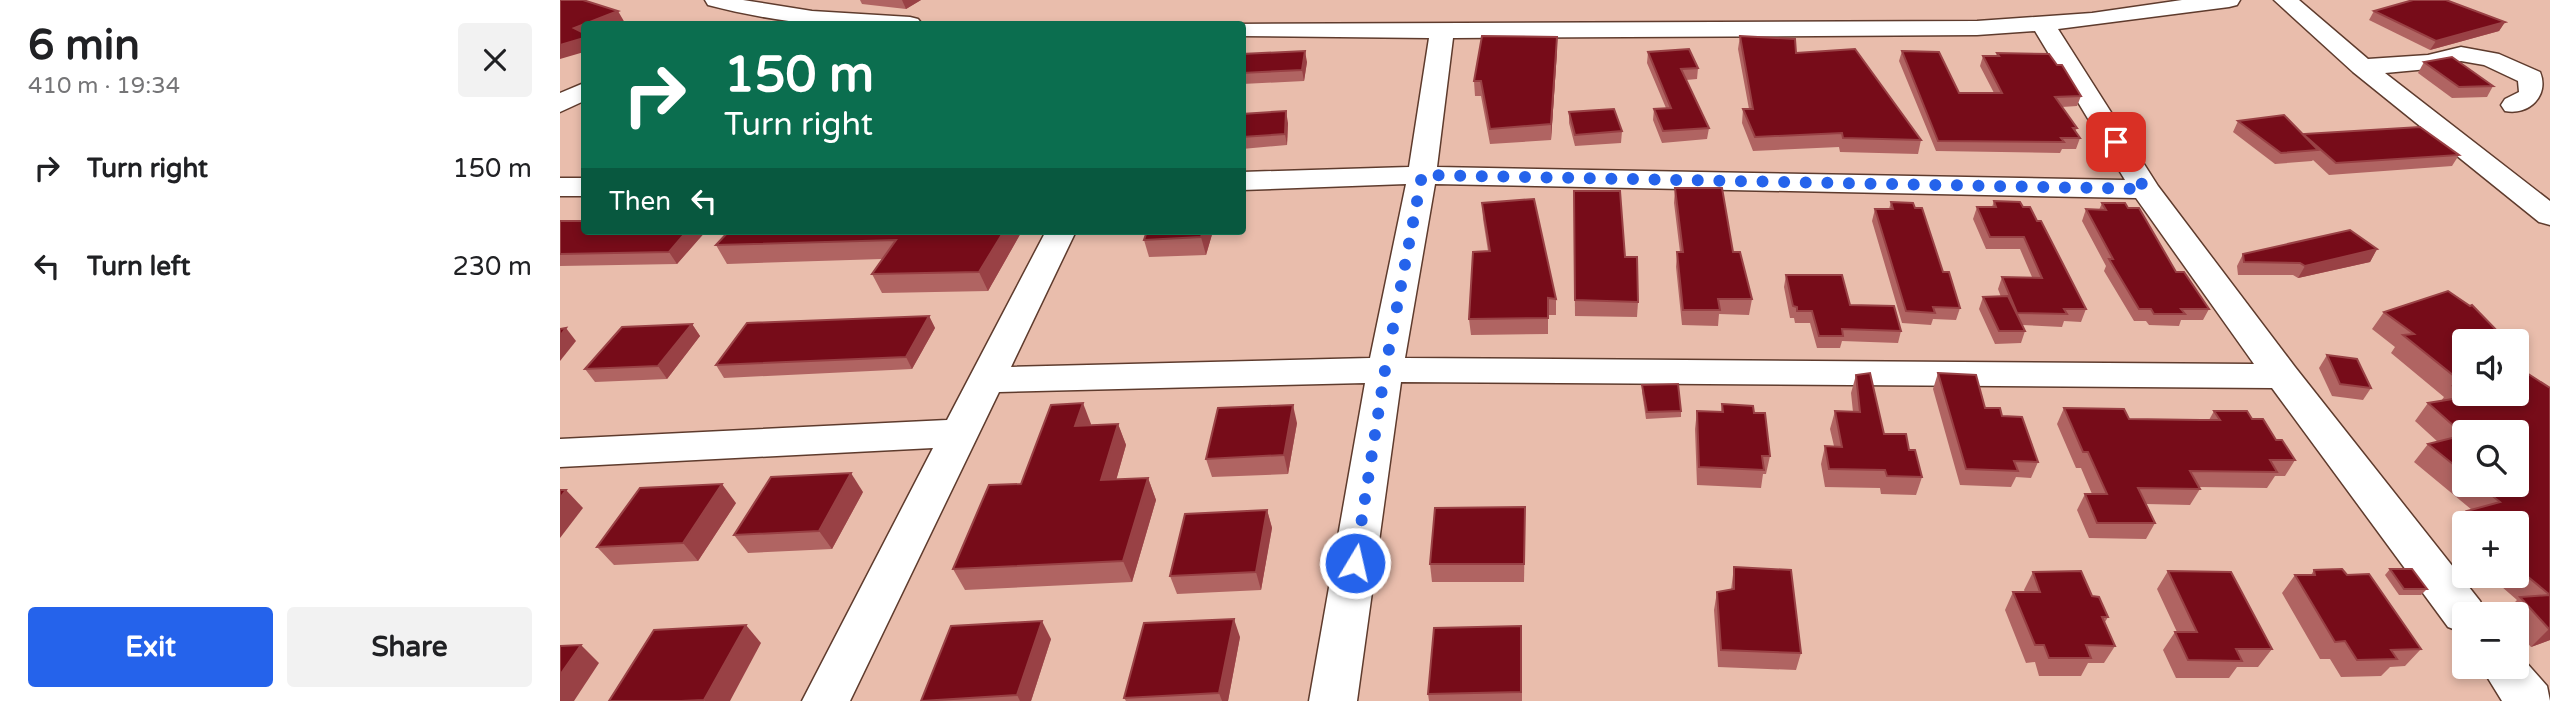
<!DOCTYPE html>
<meta charset="utf-8">
<style>
body{margin:0;font-family:"Varela Round",sans-serif;background:#f2f2f2;color:#202124;height:100vh;display:flex;flex-direction:column;font-size:26px;white-space:nowrap}
*{box-sizing:border-box;margin:0}
p{font-size:23px;color:#757577}
.icon{flex:none;width:38px;height:38px;fill:none;stroke:currentColor;stroke-width:2;stroke-linecap:round;stroke-linejoin:round}
.map{position:relative;flex:1;overflow:hidden}
.side{display:flex;flex-direction:column;background:#fff;width:560px}
.side>*{flex:none}
.banner{position:absolute;left:21px;top:21px;width:665px;height:214px;border-radius:7px;box-shadow:0 4px 10px #0003;background:#0b6e4f;color:#fff;overflow:hidden}
.tools{position:absolute;left:1892px;top:329px;display:grid;gap:14px}
.tools a{display:grid;place-items:center;width:77px;height:77px;border-radius:7px;background:#fff;box-shadow:0 4px 10px #0003;font-size:35px}
.pin{position:absolute;display:grid;place-items:center;width:60px;height:60px;color:#fff;margin:-30px;border-radius:14px;box-shadow:0 4px 10px #0006}
.me{position:absolute;width:77px;margin:-38px;rotate:9deg;stroke-linejoin:round;filter:drop-shadow(0 0 5px #0008)}
.turn{display:flex;align-items:center;gap:24px;height:147px;padding:0 28px;font-size:32px}
.turn .icon{width:91px;height:91px;stroke-width:2.5}
.turn b{display:block;font-size:49px;line-height:60px}
.then{display:flex;align-items:center;height:66px;padding:0 28px;background:#0003;gap:14px;font-size:26px}
.round{display:grid;place-items:center;flex:none;width:74px;height:74px;border-radius:7px;background:#f2f2f2}
.head{display:flex;align-items:center;justify-content:space-between;height:119px;padding:0 28px}
h1{font-size:42px;font-weight:800;line-height:52px}
.button{display:flex;gap:14px;margin-top:auto;padding:14px 28px}
.button a{flex:1;height:80px;border-radius:7px;background:#2563eb;color:#fff;font-size:28px;font-weight:800;line-height:80px;text-align:center}
.button a+a{background:#f2f2f2;color:#202124}
ul{padding:0;list-style:none}
li{display:flex;align-items:center;gap:21px;height:98px;padding:0 28px}
li div{flex:1}
li b{display:block;font-size:26px}
li em{font-style:normal}
main{display:flex;flex:1;min-height:0}
.map>svg:first-child{display:block}
.lines{fill:none;stroke-linecap:round;stroke-linejoin:round}
.minor-casing{stroke:#5e3b2d;stroke-width:3}
.minor{fill:#fff;fill-rule:evenodd}
.wall{fill:#b06462;fill-rule:evenodd}
.shaded-wall{fill:#994145}
.building{fill:#770c19;stroke:#994145;stroke-width:2}
.route{stroke:#2563eb;stroke-width:12;stroke-dasharray:0 21.6}
</style>
<main>
<section class="side">
<div class="head"><div><h1>6 min</h1><p>410 m · 19:34</p></div><a class="round"><svg class="icon" aria-label="close" viewBox="0 0 24 24"><path d="M6 6l12 12M18 6L6 18"/></svg></a></div>
<ul>
<li><svg class="icon" aria-label="right" viewBox="0 0 24 24"><path d="M7 20v-9h11M14 6l5 5-5 5"/></svg><div><b>Turn right</b></div><em>150 m</em></li>
<li><svg class="icon" aria-label="left" viewBox="0 0 24 24"><path d="M17 20v-9H6M10 6l-5 5 5 5"/></svg><div><b>Turn left</b></div><em>230 m</em></li>
</ul>
<div class="button"><a>Exit</a><a>Share</a></div>
</section>
<div class="map">
<svg width="1990" height="701" viewBox="0 0 1990 701">
<rect width="100%" height="100%" fill="#e9bdac"/>
<g class="lines">
<!-- minor casing -->
<g class="minor-casing">
<g id="minor">
<path d="M145,0H183L252,11L350,17L358,19L362,24C291,31 217,23 148,5Z"/>
<path d="M1622,0H1680L1677,5L1669,7L1498,29L1598,186L1735,367L1920,601L1926,614H1904V633L1888,627L1712,388L841,382L797,701H749L805,383L439,392L290,701H242L373,448L0,467V439L387,420L486,231H516L451,367L810,358L846,184L682,190V172L849,167L869,38L682,36V24H674L1417,21L1532,13ZM1475,31L1565,180L877,167L893,38L1417,35ZM875,184L1576,198L1694,364L845,358Z"/>
<path d="M1714,0H1739L1808,59L1868,55L1901,47L1939,54L1980,72C1990,96 1968,116 1945,111L1941,105L1945,99L1959,92L1958,81L1924,65L1901,61L1868,69L1825,73L1990,201V225L1979,222L1793,72Z"/>
<polygon points="24,83 24,101 0,112 0,93"/>
<rect x="0" y="178" width="24" height="18"/>
<polygon points="1956,651 1987,686 1990,701 1942,701 1921,667 1956,667"/>
</g>
</g>
<!-- minor -->
<use href="#minor" class="minor"/>
</g>
<!-- wall -->
<g class="wall">
<polygon points="300,0 361,0 346,9 302,4"/>
<polygon points="1814,11 1945,22 1939,31 1870,50 1809,20"/>
<polygon points="1180,36 1236,53 1361,140 1358,154 1280,152 1279,147 1193,151 1182,123 1183,109 1189,109 1178,49"/>
<polygon points="997,51 991,140 930,144 921,96 915,96 914,81"/>
<polygon points="1342,51 1399,93 1434,93 1420,66 1423,56 1436,56 1437,53 1497,65 1521,96 1517,106 1502,107 1517,128 1515,132 1520,138 1516,149 1502,149 1500,153 1376,151 1339,61"/>
<polygon points="1088,52 1138,68 1137,79 1126,80 1149,128 1147,139 1102,143 1093,120 1094,109 1106,108 1087,63"/>
<polygon points="682,54 747,62 744,81 682,84"/>
<polygon points="1864,62 1933,86 1927,97 1892,98 1858,73"/>
<polygon points="1009,112 1062,131 1061,143 1015,146 1009,123"/>
<polygon points="682,114 728,123 727,145 682,149"/>
<polygon points="1678,121 1743,135 1899,155 1892,166 1769,175 1753,160 1752,161 1715,164 1673,132"/>
<polygon points="1115,188 1173,252 1192,299 1189,315 1159,314 1158,326 1122,325 1116,267 1117,252 1120,252 1114,203"/>
<polygon points="1434,201 1463,207 1477,221 1526,309 1521,322 1504,321 1502,327 1462,325 1465,331 1461,343 1435,344 1419,309 1423,297 1441,297 1438,289 1442,277 1472,277 1460,249 1426,249 1413,219 1417,207 1432,207"/>
<polygon points="1331,202 1383,272 1400,308 1396,320 1373,319 1371,325 1342,323 1312,221 1315,209 1329,209"/>
<polygon points="922,203 996,299 996,315 988,315 988,334 911,335 909,319 928,251 923,219"/>
<polygon points="1542,203 1616,272 1649,309 1643,320 1621,320 1619,326 1589,325 1586,321 1574,321 1544,271 1546,266 1522,221 1526,209 1539,210"/>
<polygon points="1014,206 1065,257 1078,302 1077,317 1015,316"/>
<polygon points="0,221 146,231 117,264 0,266"/>
<polygon points="169,231 462,231 428,291 322,293 312,274 322,259 167,264 156,245"/>
<polygon points="653,231 646,255 589,257 584,240"/>
<polygon points="1817,249 1810,262 1738,278 1733,275 1678,275 1677,266 1683,254"/>
<polygon points="1226,275 1290,305 1341,331 1338,343 1282,341 1280,348 1257,348 1250,323 1235,323 1234,318 1230,318 1224,287"/>
<path d="M1824,312L1946,340L1945,341H1904L1990,388V640L1971,647L1956,630V614H1943L1957,600L1934,580L1938,576H1956V523H1904V540L1892,529L1907,511L1912,510L1854,462L1868,444L1878,442L1855,421L1868,403L1881,401L1884,397L1831,353L1835,347L1812,329ZM1904,432L1956,485H1904Z"/>
<polygon points="369,316 375,328 352,369 164,378 156,365"/>
<polygon points="132,324 140,336 107,379 35,382 25,369"/>
<polygon points="1767,355 1811,388 1803,400 1772,396 1759,368"/>
<polygon points="1378,373 1425,408 1442,416 1478,462 1471,478 1456,477 1451,487 1400,485 1373,389"/>
<polygon points="1296,375 1324,434 1349,450 1362,477 1356,495 1321,494 1320,488 1265,487 1261,464 1265,446 1274,446 1270,429 1275,411 1293,412 1291,393"/>
<polygon points="1082,385 1121,411 1121,417 1086,419 1082,392"/>
<polygon points="1162,404 1194,413 1210,456 1206,474 1203,474 1201,488 1137,485 1135,429 1137,411 1161,412"/>
<polygon points="1504,408 1569,419 1649,420 1654,411 1692,419 1716,440 1735,460 1725,476 1715,476 1707,488 1639,487 1640,489 1630,505 1586,504 1595,523 1586,539 1529,538 1517,510 1525,494 1532,494 1521,468 1516,468 1497,424"/>
<polygon points="737,423 728,474 652,477 646,459"/>
<polygon points="531,424 531,425 558,424 566,445 556,480 588,478 596,500 572,582 405,590 393,569 461,484"/>
<polygon points="303,492 272,549 188,553 174,535"/>
<polygon points="176,503 138,561 54,565 37,547"/>
<polygon points="707,510 712,528 701,590 617,594 610,576"/>
<polygon points="965,525 964,582 872,582 870,564"/>
<polygon points="1174,567 1241,653 1236,670 1158,667 1154,610 1157,592 1171,590"/>
<polygon points="1830,569 1867,589 1861,595 1839,595 1825,575"/>
<polygon points="1754,570 1787,575 1861,649 1845,666 1830,667 1821,676 1781,677 1770,659 1760,659 1722,593 1735,575 1751,575"/>
<polygon points="1608,571 1712,649 1698,667 1677,667 1669,678 1616,678 1603,650 1615,632 1617,632 1597,589"/>
<polygon points="1473,572 1532,596 1548,617 1545,622 1555,646 1544,663 1528,663 1521,676 1479,676 1475,662 1466,663 1445,610 1453,592 1465,592 1464,590"/>
<polygon points="680,637 668,701 566,701 564,698"/>
<polygon points="491,639 471,701 361,701"/>
<polygon points="962,644 962,701 869,701 868,694"/>
</g>
<!-- shaded-wall -->
<g class="shaded-wall">
<polygon points="342,0 361,0 346,9"/>
<polygon points="58,11 65,23 60,24 24,24 24,52 0,59 0,45 14,28"/>
<polygon points="1945,22 1939,31 1870,50 1876,41"/>
<polygon points="997,37 997,51 991,140 991,124"/>
<polygon points="745,51 747,62 744,81 742,70"/>
<polygon points="726,111 728,123 727,145 725,134"/>
<polygon points="127,231 146,231 117,264 109,252"/>
<polygon points="444,231 462,231 428,291 419,272"/>
<polygon points="643,231 653,231 646,255 641,237"/>
<polygon points="1817,249 1810,262 1738,278 1745,266"/>
<polygon points="369,316 375,328 352,369 346,357"/>
<polygon points="132,324 140,336 107,379 98,366"/>
<polygon points="6,328 16,341 0,361 0,336"/>
<polygon points="523,403 531,424 524,448 515,426"/>
<polygon points="733,405 737,423 728,474 724,455"/>
<polygon points="558,424 566,445 550,502 541,480"/>
<polygon points="291,473 303,492 272,549 259,531"/>
<polygon points="588,478 596,500 572,582 563,561"/>
<polygon points="162,484 176,503 138,561 123,543"/>
<polygon points="6,490 23,508 0,538 0,498"/>
<polygon points="707,510 712,528 701,590 696,572"/>
<polygon points="674,619 680,637 668,701 662,701 659,693"/>
<polygon points="482,621 491,639 471,701 460,701 457,695"/>
<polygon points="186,625 201,643 170,701 145,701 144,700"/>
<polygon points="1989,629 1990,629 1990,640 1971,647"/>
<polygon points="21,645 39,663 14,701 0,701 0,675"/>
</g>
<!-- building -->
<g class="building">
<polygon points="0,0 23,0 58,11 14,28 24,33 24,38 0,45"/>
<polygon points="1853,0 1886,0 1945,22 1876,41 1814,11"/>
<polygon points="922,36 997,37 991,124 930,129 921,81 914,81"/>
<polygon points="1180,36 1235,39 1236,53 1295,49 1361,140 1283,138 1282,133 1195,137 1183,109 1193,109"/>
<polygon points="1129,49 1138,68 1121,69 1149,128 1103,131 1094,109 1111,108 1088,52"/>
<polygon points="745,51 742,70 682,73 682,54"/>
<polygon points="1342,51 1379,52 1399,93 1442,93 1423,56 1439,56 1437,53 1489,54 1497,65 1502,65 1521,96 1495,97 1517,128 1513,128 1520,138 1501,138 1504,142 1378,141"/>
<polygon points="1892,57 1933,86 1899,87 1864,62"/>
<polygon points="1054,109 1062,131 1015,135 1009,112"/>
<polygon points="726,111 725,134 682,137 682,114"/>
<polygon points="1724,115 1758,150 1721,153 1678,121"/>
<polygon points="1860,127 1899,155 1776,163 1743,134"/>
<polygon points="1115,188 1162,188 1173,252 1180,252 1192,299 1158,299 1160,310 1123,310 1117,252 1123,252"/>
<polygon points="1014,191 1060,191 1065,257 1077,257 1078,302 1015,300"/>
<polygon points="974,199 996,299 988,298 988,318 909,319 913,252 930,251 922,203"/>
<polygon points="1434,201 1460,202 1463,207 1470,207 1477,221 1481,221 1526,309 1504,309 1507,314 1457,313 1442,277 1482,278 1464,237 1430,237 1417,207 1436,207"/>
<polygon points="1331,202 1353,203 1355,208 1362,208 1383,272 1389,272 1400,308 1373,307 1375,313 1346,311 1315,209 1333,209"/>
<polygon points="1542,203 1565,203 1568,208 1579,208 1616,272 1624,272 1649,309 1621,309 1625,314 1594,314 1591,309 1579,309 1549,259 1553,259 1526,209 1546,210"/>
<polygon points="0,221 24,221 24,231 127,231 109,252 0,254"/>
<polygon points="1790,230 1817,249 1745,266 1740,263 1684,262 1683,254"/>
<polygon points="169,231 444,231 419,272 312,274 336,240 156,245"/>
<polygon points="587,231 643,231 641,237 584,240"/>
<polygon points="1226,275 1282,275 1290,305 1334,306 1341,331 1282,329 1283,336 1259,336 1252,311 1237,311 1237,307 1233,306"/>
<polygon points="1888,291 1910,306 1912,305 1946,340 1904,341 1904,394 1956,394 1956,366 1990,388 1990,629 1989,629 1960,597 1990,595 1956,567 1956,560 1963,558 1956,553 1956,523 1921,523 1907,511 1940,502 1919,485 1956,485 1956,432 1904,432 1904,435 1868,403 1905,397 1893,386 1904,384 1843,335 1854,334 1824,312"/>
<polygon points="1448,296 1465,331 1439,331 1423,297"/>
<polygon points="369,316 346,357 156,365 187,323"/>
<polygon points="132,324 98,366 25,369 62,327"/>
<polygon points="6,328 0,336 0,329"/>
<polygon points="1767,355 1797,359 1811,388 1780,384"/>
<polygon points="1310,373 1324,434 1346,434 1349,450 1355,450 1362,477 1327,476 1325,470 1269,469 1265,446 1282,447 1275,411 1300,412 1296,375"/>
<polygon points="1378,373 1416,375 1425,408 1440,408 1442,416 1462,417 1478,462 1454,461 1458,471 1406,469"/>
<polygon points="1118,384 1121,411 1087,412 1082,385"/>
<polygon points="523,403 515,426 558,424 541,480 588,478 563,561 393,569 429,485 461,484 491,405"/>
<polygon points="1162,404 1193,406 1194,413 1205,413 1210,456 1202,456 1204,470 1139,467 1137,411 1163,412"/>
<polygon points="733,405 724,455 646,459 658,408"/>
<polygon points="1504,408 1564,409 1569,419 1641,420 1660,420 1654,411 1687,411 1692,419 1703,419 1716,440 1722,440 1735,460 1710,460 1717,472 1630,471 1640,489 1578,488 1595,523 1537,523 1525,494 1547,494 1528,452 1523,452"/>
<polygon points="1904,435 1904,473 1868,444"/>
<polygon points="291,473 259,531 174,535 211,477"/>
<polygon points="162,484 123,543 37,547 80,488"/>
<polygon points="0,490 6,490 0,498"/>
<polygon points="965,507 964,564 870,564 875,508"/>
<polygon points="707,510 696,572 610,576 625,514"/>
<polygon points="1174,567 1231,570 1241,653 1161,650 1157,592 1174,589"/>
<polygon points="1782,569 1787,575 1809,574 1861,649 1831,650 1837,659 1797,660 1785,641 1775,642 1735,575 1755,575 1754,570"/>
<polygon points="1830,569 1852,569 1867,589 1844,589"/>
<polygon points="1521,571 1532,596 1539,597 1548,617 1542,617 1555,646 1526,645 1531,658 1489,658 1484,645 1475,645 1453,592 1480,592 1473,572"/>
<polygon points="1608,571 1671,572 1712,649 1676,649 1682,661 1628,660 1615,632 1637,632"/>
<polygon points="674,619 659,693 564,698 584,623"/>
<polygon points="482,621 457,695 361,701 391,626"/>
<polygon points="186,625 144,700 121,701 49,701 94,630"/>
<polygon points="961,626 961,692 868,694 874,628"/>
<polygon points="21,645 0,675 0,646"/>
</g>
<g class="lines">
<!-- route -->
<polyline class="route" points="795,563 825,370 862,175 1585,189 1556,142"/>
</g>
</svg>
<div class="tools">
<a><svg class="icon" aria-label="sound" viewBox="0 0 24 24"><path d="M4 9h4l5-4v14l-5-4H4zM17 9q2 3 0 6"/></svg></a>
<a><svg class="icon" aria-label="search" viewBox="0 0 24 24"><circle cx="10" cy="10" r="6"/><path d="M15 15l6 6"/></svg></a>
<a>+</a>
<a>−</a>
</div>
<div class="pin" style="left:1556px;top:142px;background:#d93025"><svg class="icon" aria-label="arrive" viewBox="0 0 24 24"><path d="M6 21V4h12l-3 4 3 4H6"/></svg></div>
<svg class="me" style="left:795px;top:563px" viewBox="-20 -20 40 40"><circle r="17" fill="#2563eb" stroke="#fff" stroke-width="3"/><path d="M0-11L8 9 0 5-8 9z" fill="#fff"/></svg>
<div class="banner">
<div class="turn"><svg class="icon" aria-label="right" viewBox="0 0 24 24"><path d="M7 20v-9h11M14 6l5 5-5 5"/></svg><div><b>150 m</b>Turn right</div></div>
<div class="then">Then<svg class="icon" aria-label="left" viewBox="0 0 24 24"><path d="M17 20v-9H6M10 6l-5 5 5 5"/></svg></div>
</div>
</div>
</main>
